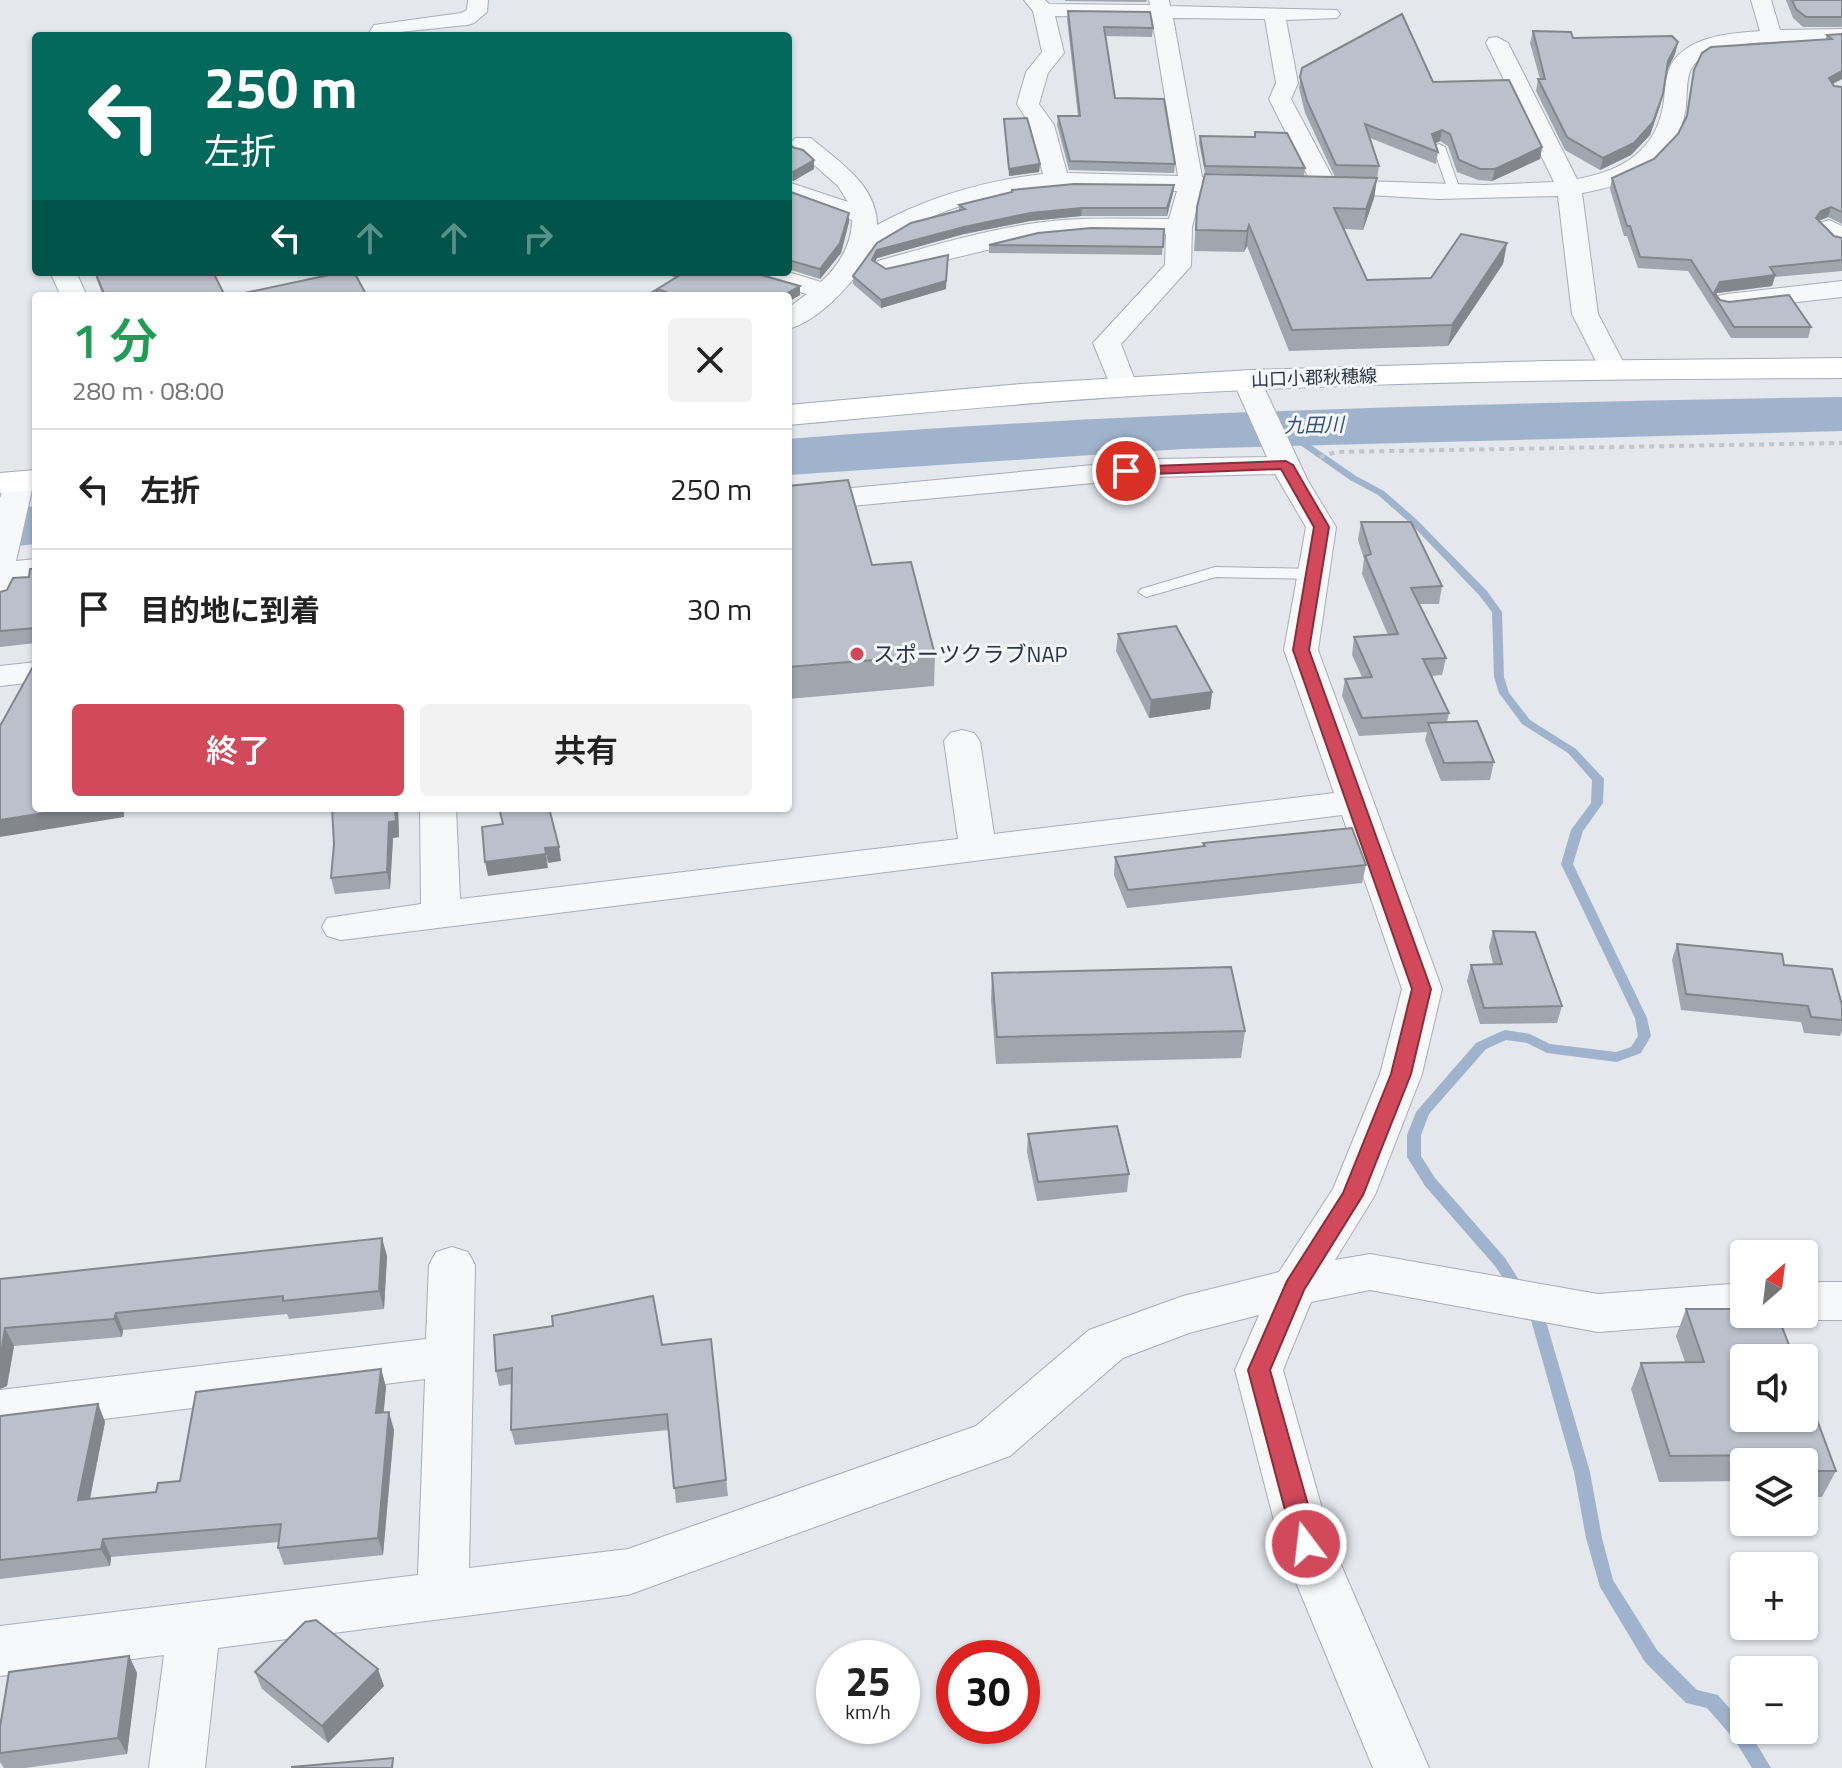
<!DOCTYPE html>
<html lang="ja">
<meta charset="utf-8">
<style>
body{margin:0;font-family:"Titillium Web","Noto Sans JP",sans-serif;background:#f2f2f2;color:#222;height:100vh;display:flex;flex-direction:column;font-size:30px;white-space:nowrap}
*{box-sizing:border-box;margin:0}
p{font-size:26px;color:#767676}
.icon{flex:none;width:44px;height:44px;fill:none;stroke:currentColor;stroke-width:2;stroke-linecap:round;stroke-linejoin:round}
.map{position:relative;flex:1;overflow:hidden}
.drawer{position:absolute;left:32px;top:292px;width:760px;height:520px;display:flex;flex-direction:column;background:#fff;border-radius:8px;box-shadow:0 2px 6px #0004}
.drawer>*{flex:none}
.guide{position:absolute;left:32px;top:32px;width:760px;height:244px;border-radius:8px;box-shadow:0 2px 6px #0004;background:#00695c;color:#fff;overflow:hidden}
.needle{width:52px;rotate:28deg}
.controls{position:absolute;left:1730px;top:1240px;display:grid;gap:16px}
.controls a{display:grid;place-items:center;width:88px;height:88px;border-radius:8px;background:#fff;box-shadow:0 2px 6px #0004;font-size:40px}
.speed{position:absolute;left:816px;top:1640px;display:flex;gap:16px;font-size:40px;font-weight:700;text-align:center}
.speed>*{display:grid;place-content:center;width:104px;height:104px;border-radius:50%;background:#fff;box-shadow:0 2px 6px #0004;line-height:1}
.speed small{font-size:20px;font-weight:400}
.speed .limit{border:12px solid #d22;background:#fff;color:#111}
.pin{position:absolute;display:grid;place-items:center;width:68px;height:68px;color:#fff;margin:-34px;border:4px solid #fff;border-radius:50%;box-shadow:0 2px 8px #0007}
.me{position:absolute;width:88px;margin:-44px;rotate:345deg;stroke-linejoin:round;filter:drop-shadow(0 0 6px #0008)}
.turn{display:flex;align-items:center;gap:28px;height:168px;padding:0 40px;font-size:36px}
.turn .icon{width:104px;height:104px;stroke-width:2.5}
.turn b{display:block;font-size:56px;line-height:68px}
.lanes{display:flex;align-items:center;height:76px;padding:0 40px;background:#0003;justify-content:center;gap:40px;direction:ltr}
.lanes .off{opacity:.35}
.round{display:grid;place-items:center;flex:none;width:84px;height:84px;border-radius:8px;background:#f2f2f2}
.overview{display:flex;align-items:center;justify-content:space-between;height:136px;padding:0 40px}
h1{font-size:48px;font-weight:600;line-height:60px;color:#1e9e55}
.primary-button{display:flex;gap:16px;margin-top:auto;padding:16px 40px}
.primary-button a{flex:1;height:92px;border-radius:8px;background:#d1495b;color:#fff;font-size:32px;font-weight:600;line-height:92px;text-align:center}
.primary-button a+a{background:#f2f2f2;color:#222}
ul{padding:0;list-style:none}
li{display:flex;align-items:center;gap:24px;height:120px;padding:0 40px;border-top:2px solid #e0e0e0}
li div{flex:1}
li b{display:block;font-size:30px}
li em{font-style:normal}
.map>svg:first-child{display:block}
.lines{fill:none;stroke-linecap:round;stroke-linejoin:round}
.stream{fill:#9fb4cc;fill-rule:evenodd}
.river{fill:#9fb4cc;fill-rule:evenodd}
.lane-casing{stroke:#a9aeb7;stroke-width:2}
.street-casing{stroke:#a9aeb7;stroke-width:2}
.primary-casing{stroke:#a3abb8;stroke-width:2}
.path{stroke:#c2c5cb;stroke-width:4;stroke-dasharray:5 5;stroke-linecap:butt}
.lane{fill:#f7f8fa;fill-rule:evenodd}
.street{fill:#f7f8fa;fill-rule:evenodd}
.primary{fill:#fff;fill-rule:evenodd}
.wall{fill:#a1a5ae}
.shaded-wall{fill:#83868d}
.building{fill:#bbc0ca;stroke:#83868d;stroke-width:2}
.route{fill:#d1495b;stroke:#882f3b;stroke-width:2}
.poi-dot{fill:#d1495b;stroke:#f4f6f9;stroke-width:3}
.labels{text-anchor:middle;stroke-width:6;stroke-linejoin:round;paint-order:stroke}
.far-street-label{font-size:18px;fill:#2b3445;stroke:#f4f6f9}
.far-water-label{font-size:20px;font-style:italic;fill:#34527a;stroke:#f4f6f9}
.poi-label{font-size:22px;fill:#2b3445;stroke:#f4f6f9;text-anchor:start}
</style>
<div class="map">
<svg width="1842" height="1768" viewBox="0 0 1842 1768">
<rect width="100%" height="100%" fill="#e4e7ec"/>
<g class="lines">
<!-- stream -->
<g class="stream">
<polygon points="1279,423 1356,476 1384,491 1416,519 1487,591 1502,612 1504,677 1509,693 1530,720 1576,749 1604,779 1603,803 1583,831 1573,864 1647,1018 1651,1036 1641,1053 1617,1062 1547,1053 1527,1043 1506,1040 1486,1049 1429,1114 1421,1135 1421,1156 1435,1178 1505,1258 1526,1291 1524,1295 1519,1297 1514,1295 1495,1266 1425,1186 1407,1157 1407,1135 1416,1112 1476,1043 1500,1032 1505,1030 1530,1034 1550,1044 1616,1052 1631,1047 1638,1036 1635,1018 1561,864 1571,830 1591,803 1592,780 1568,753 1522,724 1499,693 1494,677 1492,612 1479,595 1410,523 1378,495 1350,480 1276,428 1274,426"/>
<polygon points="1532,1303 1537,1305 1545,1318 1590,1472 1602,1538 1613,1580 1657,1650 1697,1690 1718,1695 1744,1725 1744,1730 1748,1730 1771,1768 1752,1768 1734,1739 1707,1708 1686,1703 1645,1662 1600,1587 1586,1538 1574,1472 1531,1320 1525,1309 1527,1305"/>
</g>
<!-- river -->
<g class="river">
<path d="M1842,397V431L1183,449L788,475V439C1139,411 1490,403 1842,397Z"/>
<polygon points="36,506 36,544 0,548 0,510"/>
</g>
<!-- lane casing -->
<g class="lane-casing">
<g id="lane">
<polygon points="1439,144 1445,147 1460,190 1458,192 1448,190 1433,147"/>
<polygon points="1215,567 1314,569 1322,574 1314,579 1216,577 1146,597 1138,592 1141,589"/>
</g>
</g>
<!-- street casing -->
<g class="street-casing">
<g id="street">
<polygon points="468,0 488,0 487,12 474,23 467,25 390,33 389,36 367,36 374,25 461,13 467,10"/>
<path d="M1024,0H1045L1049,4L1150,5L1149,0H1169L1170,6L1337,10L1340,14L1337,18L1286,20L1298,83L1291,99L1334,180L1484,185L1554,182L1486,43L1489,38L1497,37L1508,43L1577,179C1623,171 1658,150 1664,100C1666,81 1666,64 1683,51C1703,35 1735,33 1760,31L1751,0H1771L1780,30L1842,29V41C1804,43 1736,36 1703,57C1684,68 1688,87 1686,106C1678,165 1633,184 1582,193L1598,314L1627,369L1623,375L1613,377L1603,375L1572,314L1558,196L1438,199L1316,192L1269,99L1276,83L1265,19L1173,18L1202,177L1256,179L1265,181L1268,186L1265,191L1256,193L1201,192L1192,227L1191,266L1121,344L1138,388L1134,394L1124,396L1114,394L1093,343L1165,265L1166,234L1090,233L1037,238L887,274L878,271L874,266L878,261C935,245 993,227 1052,221C1091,217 1130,219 1169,219L1177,191C1083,188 992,181 907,229C896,235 880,242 871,252C866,258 863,266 858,273C842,294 815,322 788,329V308L807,294L751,278L747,272H788L821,282C839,265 852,245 852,220L788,197V182L848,202L838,186L795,148L791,143L795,138H811C839,162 877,185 877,225C930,196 984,181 1043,174L1030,125L1017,104L1026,72L1042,52L1033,11ZM1055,16L1152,18L1178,176L1067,173L1054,125L1039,104L1048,73L1064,53Z"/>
<polygon points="1829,220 1842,226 1842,247 1833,244 1816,228 1820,223"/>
<polygon points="50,272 76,272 87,296 61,296"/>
<polygon points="1842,281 1842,297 1727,310 1718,308 1714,302 1718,296 1727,294"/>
<polygon points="1247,373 1257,375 1261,381 1308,481 1336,527 1318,650 1442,989 1422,1074 1375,1195 1335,1260 1370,1254 1598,1294 1744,1283 1744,1314 1761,1314 1744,1321 1598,1332 1370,1290 1311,1302 1283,1370 1332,1544 1429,1768 1373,1768 1280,1544 1235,1370 1259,1315 1189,1333 1123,1358 1010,1456 628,1595 218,1648 205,1768 149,1768 164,1655 0,1676 0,1626 418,1575 425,1379 0,1432 0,1390 426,1339 429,1265 436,1252 452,1247 468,1252 475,1265 469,1568 628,1549 976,1426 1089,1330 1183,1296 1279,1272 1333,1189 1380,1074 1402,989 1342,815 341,940 327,936 322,927 327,918 421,904 420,808 456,808 460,899 958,839 944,741 950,733 962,730 974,733 980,741 994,834 1334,793 1284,650 1306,527 1275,474 1157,477 788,512 788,494 1157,459 1267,457 1233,381 1237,375"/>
<polygon points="19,472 30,475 34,481 16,561 36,559 36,579 20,580 11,602 0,605 0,498 8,475"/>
<polygon points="36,662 36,682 0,686 0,666"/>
<polygon points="1804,1282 1842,1282 1842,1320 1804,1320 1788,1314 1804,1314"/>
</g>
</g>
<!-- primary casing -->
<g class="primary-casing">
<g id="primary">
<path d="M1842,358V378C1612,379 1381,381 1151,395C1029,402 909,414 788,425V405L1021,384L1251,370L1546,361Z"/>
<polygon points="36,470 36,490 0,493 0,473"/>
</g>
</g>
<!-- path -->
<polyline class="path" points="1320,457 1336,452 1842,443"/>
<!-- lane -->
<use href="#lane" class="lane"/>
<!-- street -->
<use href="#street" class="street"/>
<!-- primary -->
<use href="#primary" class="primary"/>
</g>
<!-- wall -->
<g class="wall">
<polygon points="1065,0 1147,0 1146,2 1065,1"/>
<polygon points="1786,0 1842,0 1842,27 1803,27 1793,18"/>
<polygon points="1068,11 1153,28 1152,37 1105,36 1115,98 1175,164 1174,173 1069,170 1057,125 1058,116 1078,116 1067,19"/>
<polygon points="1533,31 1573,38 1678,42 1675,54 1667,70 1660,106 1650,135 1631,155 1600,170 1565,150 1536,91 1538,79 1540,79 1530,43"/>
<polygon points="1842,34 1842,79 1833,84 1834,86 1842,87 1842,224 1828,217 1819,221 1834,236 1842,238 1842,271 1775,277 1772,286 1717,293 1716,295 1720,300 1811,327 1808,338 1731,338 1688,271 1638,268 1627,236 1624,236 1610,189 1612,178 1654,159 1678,134 1686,119 1694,70 1825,40 1827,35"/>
<polygon points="1302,68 1433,82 1542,147 1540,159 1492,181 1478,180 1457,172 1448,146 1440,141 1435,144 1438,152 1436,164 1370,138 1379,166 1374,198 1363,230 1344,229 1367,280 1431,278 1507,243 1503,264 1448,346 1289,351 1247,246 1244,252 1194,251 1197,207 1335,177 1305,113 1299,88"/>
<polygon points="1004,119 1040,164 1039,172 1009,176"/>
<polygon points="1255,132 1305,168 1304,176 1205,173 1199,143 1200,136 1255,137"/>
<polygon points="788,146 814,160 814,169 793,181 788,180"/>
<polygon points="1174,185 1173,193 1167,216 1081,216 1030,221 964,234 877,258 875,262 886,269 946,289 881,308 853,284 853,276 877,243 959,211 959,205"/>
<polygon points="788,191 849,222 841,253 820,279 788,269"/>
<polygon points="1164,229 1162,255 989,253 989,245"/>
<polygon points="94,272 213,272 225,296 103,296"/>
<polygon points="671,272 751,272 800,295 788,302 788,296 646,296 676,278 671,276"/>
<polygon points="788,486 872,565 935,655 934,686 788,699"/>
<polygon points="1361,522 1442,586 1439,604 1419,604 1446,658 1442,675 1431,676 1449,713 1447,722 1494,762 1490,780 1441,781 1425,740 1427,732 1359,736 1342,696 1345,679 1362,677 1352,655 1354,637 1388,635 1362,574 1364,559 1358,540"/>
<polygon points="36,569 36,643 0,647 0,592 7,590 29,577"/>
<polygon points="1118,634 1212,692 1210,709 1149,718 1116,651"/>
<polygon points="332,808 398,808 399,837 393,838 390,889 335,894 331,878 334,844"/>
<polygon points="1203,843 1366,865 1362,883 1127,908 1114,875 1115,857 1203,846"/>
<polygon points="1493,931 1562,1006 1557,1023 1480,1024 1467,981 1471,965 1493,964 1489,947"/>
<polygon points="1677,944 1784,965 1842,1005 1842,1031 1840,1036 1804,1033 1801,1022 1681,1010 1672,960"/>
<polygon points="992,973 1245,1031 1241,1058 996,1064 991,1000"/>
<polygon points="1028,1134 1129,1174 1127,1192 1037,1201 1027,1152"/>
<polygon points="387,1256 384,1309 289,1319 287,1314 123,1330 122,1337 14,1346 7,1386 0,1389 0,1279"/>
<polygon points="1686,1309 1836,1471 1822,1497 1804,1497 1804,1462 1744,1462 1744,1481 1659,1482 1631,1389 1641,1363 1685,1362 1676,1336"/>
<polygon points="711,1339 728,1496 676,1503 669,1430 515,1445 511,1430 512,1384 499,1386 496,1371 662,1345"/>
<polygon points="381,1369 386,1387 383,1412 394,1430 383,1555 284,1565 278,1548 279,1542 111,1557 110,1566 0,1579 0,1416 98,1404 105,1422 90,1499 156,1492 180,1481"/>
<polygon points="129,1656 137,1673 127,1754 25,1768 4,1768 0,1762 0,1727"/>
<polygon points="255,1672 384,1686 328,1743 262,1689"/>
</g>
<!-- shaded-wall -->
<g class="shaded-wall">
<polygon points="1678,42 1675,54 1666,73 1668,61"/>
<polygon points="1842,71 1842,79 1826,87 1829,78"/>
<polygon points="1663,94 1660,106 1650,135 1631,155 1600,170 1603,158"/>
<polygon points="1442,130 1440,141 1430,146 1432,134"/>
<polygon points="1542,147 1540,159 1492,181 1495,169"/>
<polygon points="814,160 814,169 793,181 793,172"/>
<polygon points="1040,164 1039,172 1009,176 1009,169"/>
<polygon points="1377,178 1374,198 1363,230 1366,209"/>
<polygon points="1174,185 1173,193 1167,216 1167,208"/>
<polygon points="1831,207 1828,217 1818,221 1816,218 1821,211"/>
<polygon points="1082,208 1081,216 1030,221 964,234 877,258 872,268 872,260 877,250 964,227 1030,213"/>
<polygon points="849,213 849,222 841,253 820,279 820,269"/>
<polygon points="1249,225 1247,246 1244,252 1247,231"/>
<polygon points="1507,243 1503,264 1448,346 1452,325"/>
<polygon points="948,255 946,289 881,308 881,300"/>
<polygon points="1775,275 1772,286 1717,293 1715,298 1714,296 1720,282"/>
<polygon points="800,286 800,295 788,302 788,296 782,296"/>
<polygon points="1212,692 1210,709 1149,718 1151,700"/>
<polygon points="76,808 124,808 124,817 0,837 0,820"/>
<polygon points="395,808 398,808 399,837 393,838 390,889 387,872 389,822"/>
<polygon points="559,847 561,861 548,863 545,848"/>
<polygon points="546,854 548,868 488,876 485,862"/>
<polygon points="382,1238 387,1256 384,1309 379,1291"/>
<polygon points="116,1313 123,1330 122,1337 114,1319"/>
<polygon points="5,1328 14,1346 7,1386 0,1389 0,1360"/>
<polygon points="381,1369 386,1387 382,1431 376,1413"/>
<polygon points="98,1404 105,1422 86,1518 78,1500"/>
<polygon points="389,1412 394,1430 383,1555 378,1538"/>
<polygon points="103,1539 111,1557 110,1566 101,1549"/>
<polygon points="129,1656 137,1673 127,1754 118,1738"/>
<polygon points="378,1669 384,1686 328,1743 322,1726"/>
</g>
<!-- building -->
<g class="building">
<polygon points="1792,0 1842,0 1842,17 1806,17 1796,9"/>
<polygon points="1068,11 1150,12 1153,28 1104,27 1115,98 1164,99 1175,164 1070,161 1058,116 1080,116"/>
<polygon points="1402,14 1433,82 1509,80 1542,147 1495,169 1480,169 1459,160 1450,134 1442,130 1432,134 1438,152 1365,124 1379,166 1336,165 1307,101 1300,77 1302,68"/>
<polygon points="1533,31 1571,32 1573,38 1672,36 1678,42 1668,61 1663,94 1653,122 1634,143 1603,158 1567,137 1538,79 1545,79"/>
<polygon points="1842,34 1842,71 1829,78 1834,86 1842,87 1842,212 1831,207 1821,211 1816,218 1834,236 1842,238 1842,260 1770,267 1775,275 1720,282 1714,293 1720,300 1729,302 1789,295 1811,327 1734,327 1691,260 1640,257 1630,226 1627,226 1612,178 1654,159 1678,134 1687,116 1694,70 1702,53 1711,47 1832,39 1827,35"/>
<polygon points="1027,118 1040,164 1009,169 1004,119"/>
<polygon points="1255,132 1287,133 1305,168 1205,166 1200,136 1255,137"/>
<polygon points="788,146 803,150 814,160 793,172 788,171"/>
<polygon points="1205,174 1377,178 1366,209 1334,208 1367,280 1431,278 1461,234 1507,243 1452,325 1292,330 1249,225 1247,231 1196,230 1197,207"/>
<polygon points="1074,184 1174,185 1167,208 1082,208 1030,213 964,227 877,250 872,260 886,269 948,255 946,281 881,300 853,276 877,243 911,223 965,209 959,205 1012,192 1012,190"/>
<polygon points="788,191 849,213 840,243 820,269 788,260"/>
<polygon points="1091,228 1164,229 1163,247 989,245 1038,233"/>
<polygon points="95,272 213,272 225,296 105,296"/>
<polygon points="343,272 354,272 367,296 230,296"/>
<polygon points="685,272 751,272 800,286 782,296 676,296 658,289 655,296 646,296"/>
<polygon points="848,480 872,565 911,562 935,655 788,667 788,486"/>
<polygon points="1361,522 1411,522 1442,586 1411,588 1446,658 1423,659 1449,713 1362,718 1345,679 1372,677 1354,637 1398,634 1365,556 1371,554"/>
<polygon points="30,569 36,569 36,628 0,631 0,592 7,590 13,578 29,577"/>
<polygon points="1176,626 1212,692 1151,700 1118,634"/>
<polygon points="36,661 36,808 76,808 0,820 0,726"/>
<polygon points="1477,721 1494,762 1444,763 1428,723"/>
<polygon points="332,808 395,808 396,821 389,822 387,872 331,878 334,844"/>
<polygon points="499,808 549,808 559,847 545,848 546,854 485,862 482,827 503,824"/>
<polygon points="1352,828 1366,865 1128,890 1115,857 1205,846 1203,843"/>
<polygon points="1493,931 1535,932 1562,1006 1484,1008 1471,965 1502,964"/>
<polygon points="1677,944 1782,954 1784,965 1832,969 1842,1005 1842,1020 1811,1017 1808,1006 1686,994"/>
<polygon points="1231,967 1245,1031 997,1037 992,973"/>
<polygon points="1117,1126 1129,1174 1038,1182 1028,1134"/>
<polygon points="382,1238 379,1291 283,1301 283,1296 116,1313 114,1319 5,1328 0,1360 0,1279"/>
<polygon points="653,1296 662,1345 711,1339 726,1480 674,1488 667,1414 511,1430 512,1368 496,1371 494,1335 553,1326 552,1316"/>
<polygon points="1686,1309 1744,1309 1744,1314 1777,1314 1794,1358 1744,1358 1744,1418 1804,1418 1804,1385 1836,1471 1804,1471 1804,1462 1779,1462 1777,1455 1670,1456 1641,1363 1704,1362"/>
<polygon points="381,1369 376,1413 389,1412 378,1538 278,1548 281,1524 103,1539 101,1549 0,1560 0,1416 98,1404 78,1500 156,1492 158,1483 180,1481 196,1392"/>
<polygon points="316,1620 378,1669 322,1726 255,1672 305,1622"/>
<polygon points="129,1656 118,1738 0,1753 0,1727 9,1672"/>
<polygon points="393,1758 392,1768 292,1768 292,1767"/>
</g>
<!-- route -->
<polygon class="route" points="1286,461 1293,465 1329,527 1309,650 1431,989 1411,1074 1363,1195 1304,1290 1270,1370 1319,1544 1315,1552 1306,1555 1298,1552 1294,1544 1248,1370 1287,1281 1343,1193 1391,1074 1412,989 1293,650 1314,527 1281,469 1126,475 1119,471 1126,467"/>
<!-- markers -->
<circle class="poi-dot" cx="857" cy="654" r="8"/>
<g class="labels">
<!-- far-street labels -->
<g class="far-street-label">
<text transform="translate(1314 378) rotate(-2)" y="6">山口小郡秋穂線</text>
</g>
<!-- far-water labels -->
<g class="far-water-label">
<text transform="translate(1314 425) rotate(-1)" y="7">九田川</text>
</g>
<!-- poi labels -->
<g class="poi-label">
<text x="873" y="662">スポーツクラブNAP</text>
</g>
</g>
</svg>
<div class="controls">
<a><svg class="needle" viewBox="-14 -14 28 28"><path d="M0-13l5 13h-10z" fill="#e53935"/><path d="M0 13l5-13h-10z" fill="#767676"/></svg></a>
<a><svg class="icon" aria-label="sound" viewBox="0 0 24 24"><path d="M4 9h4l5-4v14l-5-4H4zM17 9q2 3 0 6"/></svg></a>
<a><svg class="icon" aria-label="layers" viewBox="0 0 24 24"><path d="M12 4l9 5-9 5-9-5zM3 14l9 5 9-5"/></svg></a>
<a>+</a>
<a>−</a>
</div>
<div class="speed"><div>25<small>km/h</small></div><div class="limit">30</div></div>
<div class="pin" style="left:1126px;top:471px;background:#d93025"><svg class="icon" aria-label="arrive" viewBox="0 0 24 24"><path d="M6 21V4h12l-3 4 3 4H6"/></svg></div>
<svg class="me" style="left:1306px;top:1544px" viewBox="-20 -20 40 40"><circle r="17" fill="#d1495b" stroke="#fff" stroke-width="3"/><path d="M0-11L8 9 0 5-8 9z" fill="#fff"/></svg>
<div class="guide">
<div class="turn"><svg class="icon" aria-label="left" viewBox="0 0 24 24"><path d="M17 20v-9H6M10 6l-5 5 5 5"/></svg><div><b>250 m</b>左折</div></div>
<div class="lanes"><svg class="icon" aria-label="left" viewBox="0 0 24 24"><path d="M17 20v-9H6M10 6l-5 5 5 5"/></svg><svg class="icon off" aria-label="ahead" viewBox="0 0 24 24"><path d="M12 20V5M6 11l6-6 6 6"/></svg><svg class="icon off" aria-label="ahead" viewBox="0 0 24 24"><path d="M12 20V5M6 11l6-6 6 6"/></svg><svg class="icon off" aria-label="right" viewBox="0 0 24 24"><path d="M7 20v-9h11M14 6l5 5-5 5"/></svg></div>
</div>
<section class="drawer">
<div class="overview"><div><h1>1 分</h1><p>280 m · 08:00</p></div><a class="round"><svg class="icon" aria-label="close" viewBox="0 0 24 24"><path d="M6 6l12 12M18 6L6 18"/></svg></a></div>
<ul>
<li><svg class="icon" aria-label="left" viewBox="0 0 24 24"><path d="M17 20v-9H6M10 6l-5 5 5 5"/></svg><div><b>左折</b></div><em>250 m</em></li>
<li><svg class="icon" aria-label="arrive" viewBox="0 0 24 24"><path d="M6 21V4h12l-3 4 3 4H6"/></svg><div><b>目的地に到着</b></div><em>30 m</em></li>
</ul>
<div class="primary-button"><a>終了</a><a>共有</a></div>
</section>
</div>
